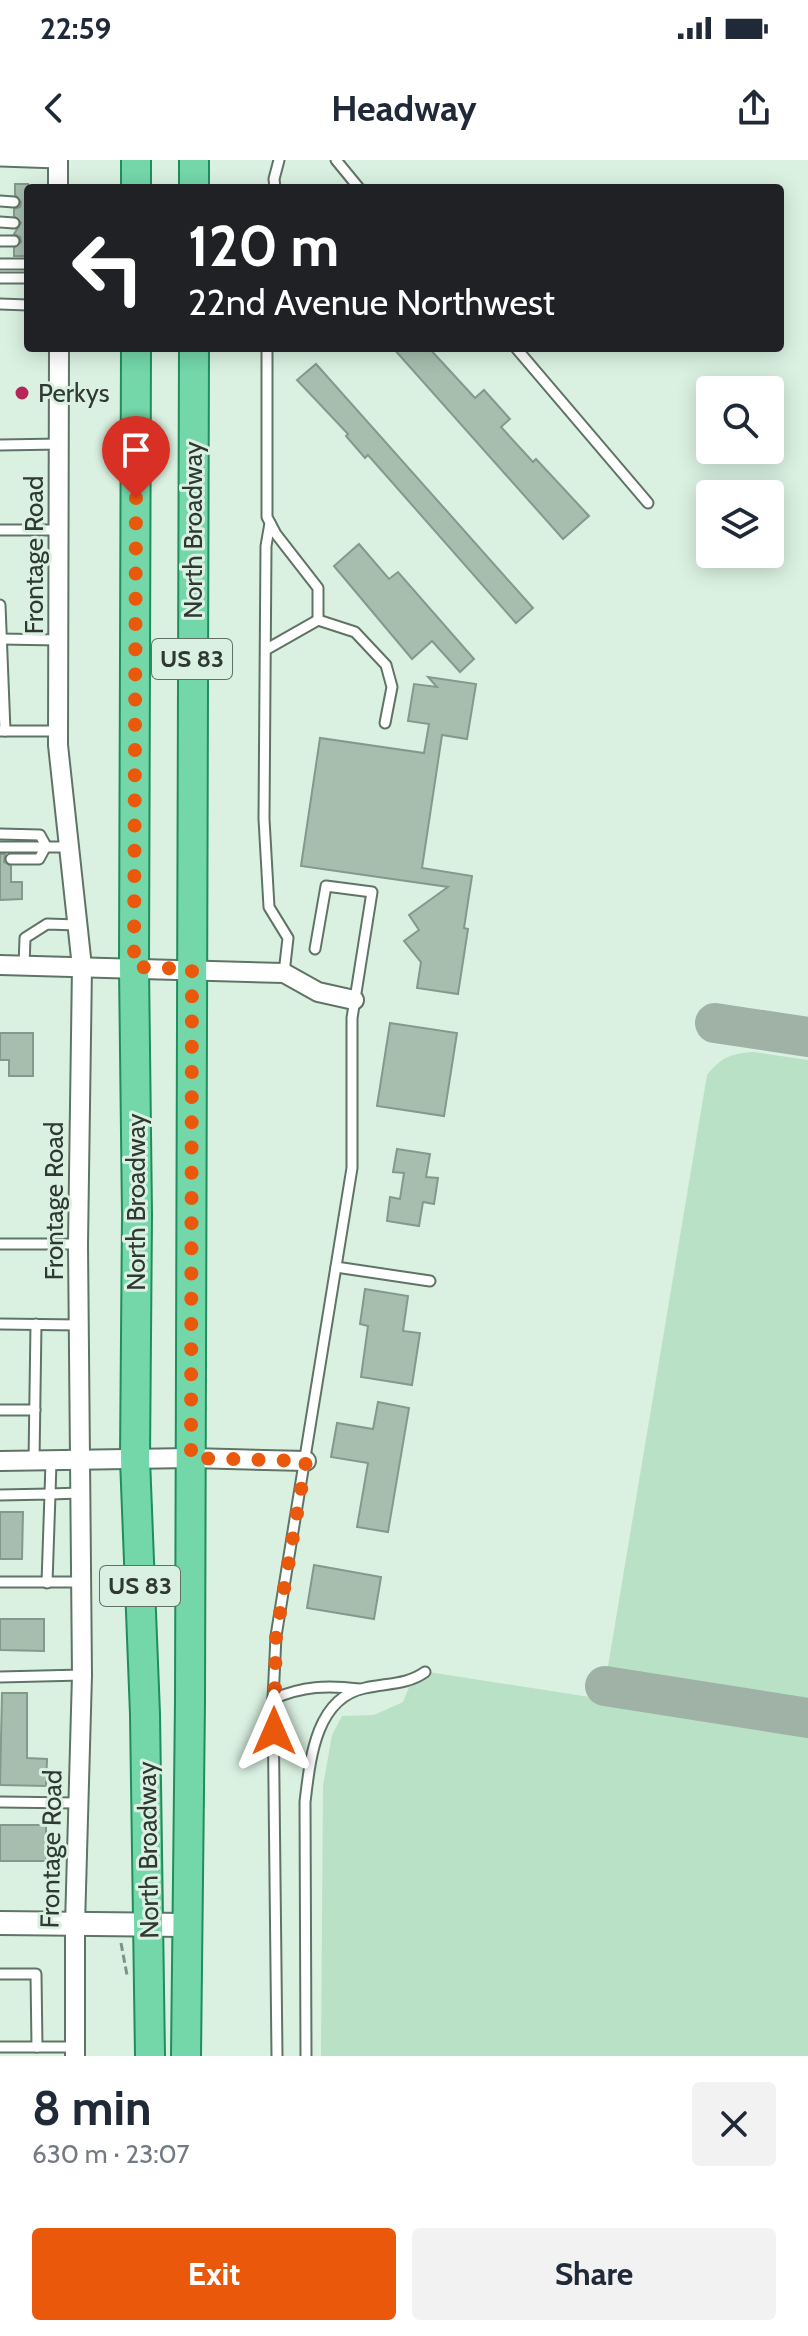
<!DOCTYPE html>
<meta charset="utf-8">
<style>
body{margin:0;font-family:Cabin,sans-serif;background:#f2f2f3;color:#1f2937;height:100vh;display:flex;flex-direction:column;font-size:30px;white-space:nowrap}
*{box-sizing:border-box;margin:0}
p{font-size:26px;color:#747a83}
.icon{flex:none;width:44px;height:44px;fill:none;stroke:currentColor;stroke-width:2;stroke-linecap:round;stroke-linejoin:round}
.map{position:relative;height:1896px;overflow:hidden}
.side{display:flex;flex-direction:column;background:#fff;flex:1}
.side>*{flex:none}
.banner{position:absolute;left:24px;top:24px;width:760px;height:168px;border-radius:8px;box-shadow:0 4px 20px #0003;background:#202124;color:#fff;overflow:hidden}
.controls{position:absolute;left:696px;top:216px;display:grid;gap:16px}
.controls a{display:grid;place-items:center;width:88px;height:88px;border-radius:8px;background:#fff;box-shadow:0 4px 20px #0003;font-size:40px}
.pin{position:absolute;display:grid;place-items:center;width:68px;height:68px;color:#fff;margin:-82px -34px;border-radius:50% 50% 50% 0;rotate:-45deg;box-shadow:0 0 8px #0007}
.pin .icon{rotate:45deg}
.me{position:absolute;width:88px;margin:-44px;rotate:0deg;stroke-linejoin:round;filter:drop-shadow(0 0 6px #0008)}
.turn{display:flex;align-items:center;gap:28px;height:168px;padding:0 32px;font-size:36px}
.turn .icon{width:104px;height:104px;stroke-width:2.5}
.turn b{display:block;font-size:56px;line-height:68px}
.round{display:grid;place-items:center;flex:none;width:84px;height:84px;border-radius:8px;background:#f2f2f3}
.head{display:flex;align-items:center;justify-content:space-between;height:136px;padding:0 32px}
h1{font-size:48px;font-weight:700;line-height:60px}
.primary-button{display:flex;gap:16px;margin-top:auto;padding:16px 32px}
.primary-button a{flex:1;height:92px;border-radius:8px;background:#ea580c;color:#fff;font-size:32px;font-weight:700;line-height:92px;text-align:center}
.primary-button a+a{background:#f2f2f3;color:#1f2937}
.status{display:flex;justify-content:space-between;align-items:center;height:56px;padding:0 40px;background:#fff;direction:ltr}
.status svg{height:22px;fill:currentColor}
header{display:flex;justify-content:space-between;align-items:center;height:104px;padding:0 32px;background:#fff;font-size:36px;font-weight:700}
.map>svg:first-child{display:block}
.green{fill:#b9e1c6}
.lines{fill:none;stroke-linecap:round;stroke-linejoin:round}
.taxiway{stroke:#a0b2a5;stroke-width:40}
.building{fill:#a7beae;stroke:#83998b;stroke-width:2}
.service-casing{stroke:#5f7466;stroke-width:13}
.minor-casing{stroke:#5f7466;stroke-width:22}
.tertiary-casing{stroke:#5f7466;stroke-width:26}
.primary-casing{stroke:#208e5c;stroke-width:32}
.path{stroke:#829187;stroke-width:3;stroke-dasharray:8 4;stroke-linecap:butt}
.service{stroke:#fff;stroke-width:9}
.minor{stroke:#fff;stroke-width:18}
.tertiary{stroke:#fff;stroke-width:22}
.primary{stroke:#74d7aa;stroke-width:28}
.route{stroke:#ea580c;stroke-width:14;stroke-dasharray:0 25.2}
.poi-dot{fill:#b62758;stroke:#daf1e1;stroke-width:3}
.labels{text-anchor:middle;stroke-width:6;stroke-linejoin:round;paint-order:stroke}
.shield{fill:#daf1e1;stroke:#627066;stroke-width:2}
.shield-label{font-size:24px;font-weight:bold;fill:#2f3832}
.poi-label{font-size:26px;fill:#2f3832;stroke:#daf1e1;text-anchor:start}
.street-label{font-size:26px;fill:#2f3832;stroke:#daf1e1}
</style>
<div class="status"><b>22:59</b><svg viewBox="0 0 49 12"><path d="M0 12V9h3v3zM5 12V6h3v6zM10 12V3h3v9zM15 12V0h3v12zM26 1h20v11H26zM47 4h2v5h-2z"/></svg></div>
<header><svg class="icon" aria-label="back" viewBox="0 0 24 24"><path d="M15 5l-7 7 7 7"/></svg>Headway<svg class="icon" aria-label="share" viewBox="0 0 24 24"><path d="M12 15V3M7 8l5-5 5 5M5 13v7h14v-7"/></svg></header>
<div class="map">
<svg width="808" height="1896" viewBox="0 0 808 1896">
<rect width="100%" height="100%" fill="#daf1e1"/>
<!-- green -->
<g class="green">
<path d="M754,892L808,900V1544L607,1512L707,915C721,897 732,893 754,892Z"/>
<polygon points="416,1510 808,1571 808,1896 321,1896 323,1626 332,1575 342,1556 374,1555 403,1542"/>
</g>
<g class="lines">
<!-- taxiway -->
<g class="taxiway">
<polyline points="715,863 808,877"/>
<polyline points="605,1526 808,1558"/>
</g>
</g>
<!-- building -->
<g class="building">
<polygon points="15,24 28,24 28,96 14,96 14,88 21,82 20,77 14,74 21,63 14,56 14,49 20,47 21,42 15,35"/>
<polygon points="393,188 429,188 475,238 484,230 510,259 501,267 533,302 536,299 589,356 563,379"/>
<polygon points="316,204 533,448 516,463 368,295 365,298 346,276 348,274 297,220"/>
<polygon points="359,384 389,419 398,412 474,499 460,512 432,481 412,499 334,406"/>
<polygon points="428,517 476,524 467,579 442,575 422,708 472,716 464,768 468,769 458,834 417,828 421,802 404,781 419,770 409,755 448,727 301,706 320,578 424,593 429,564 408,561 414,524 437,527"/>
<polygon points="0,694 5,694 4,702 11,706 11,722 22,722 22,739 0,740"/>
<polygon points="390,863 457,873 444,956 377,946"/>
<polygon points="0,873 33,873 33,916 9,916 9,900 0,900"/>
<polygon points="397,989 430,994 426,1017 438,1018 434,1044 423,1042 419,1066 387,1061 390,1037 400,1039 404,1013 393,1012"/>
<polygon points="365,1129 408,1136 403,1171 420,1173 412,1225 361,1217 368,1166 360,1164"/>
<polygon points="378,1242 409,1248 388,1372 357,1367 368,1303 331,1297 337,1263 373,1269"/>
<polygon points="0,1352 23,1352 22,1399 0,1399"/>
<polygon points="314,1405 381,1417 374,1459 307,1448"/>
<polygon points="0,1459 44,1459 44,1491 0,1490"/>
<polygon points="2,1533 27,1533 27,1598 47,1599 46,1626 0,1625"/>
<rect x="0" y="1665" width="46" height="36"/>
</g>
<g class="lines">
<!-- service casing -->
<g class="service-casing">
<g id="service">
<polyline points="336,0 359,28"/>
<polyline points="0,1 58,3"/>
<polyline points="275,28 274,19 279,0"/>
<polyline points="0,41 14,42"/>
<polyline points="0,62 14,63"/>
<polyline points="0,81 14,81"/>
<polyline points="0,104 28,104"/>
<polyline points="0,118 28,118"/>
<polyline points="0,144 28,145"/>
<polyline points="267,188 267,357 276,374 318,428 318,460"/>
<polyline points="516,188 648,343"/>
<polyline points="0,285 60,284"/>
<polyline points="270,363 266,386 264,659 269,747 288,778 284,813"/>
<polyline points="0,370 59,370"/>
<polyline points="0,445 5,571 0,571"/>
<polyline points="0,479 60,480"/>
<polyline points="267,489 318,460 355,472 386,505 392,527 385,563"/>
<polyline points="5,571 58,571"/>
<polyline points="0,674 40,675 46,686"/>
<polyline points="0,687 69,687"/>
<polyline points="11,699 39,699 46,686"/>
<polyline points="24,806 25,778 47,764 77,765"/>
<polyline points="0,1084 78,1084"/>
<polyline points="336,1107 430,1121"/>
<polyline points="0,1164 79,1165"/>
<polyline points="0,1250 35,1250"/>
<polyline points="34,1301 36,1164"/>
<polyline points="51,1301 50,1334 80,1333"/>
<polyline points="0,1335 50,1334 47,1423"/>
<polyline points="0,1422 81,1422"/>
<polyline points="0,1517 82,1515"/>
<path d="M273,1539C303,1526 327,1525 359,1529"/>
<polyline points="0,1642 77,1643"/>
<polyline points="0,1814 36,1814 37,1887 75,1887"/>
<polyline points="0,1887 37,1887"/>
<polyline points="277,1896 273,1539 276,1476 352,1008 352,858 372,732 326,726 315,789"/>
<path d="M306,1896L305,1642C310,1601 315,1538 365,1528C386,1523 407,1525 425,1512"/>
</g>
</g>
<!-- minor casing -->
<g class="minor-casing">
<g id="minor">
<polyline points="58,0 58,28"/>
<polyline points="59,188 58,585 82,807 78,1084 82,1515 75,1765 75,1896"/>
<polyline points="0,805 284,813 318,832 354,840"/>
<polyline points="0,1301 191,1298 306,1301"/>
</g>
</g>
<!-- tertiary casing -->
<g class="tertiary-casing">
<polyline id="tertiary" points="0,1763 186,1765"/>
</g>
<!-- primary casing -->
<g class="primary-casing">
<g id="primary">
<polyline points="136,28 136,0"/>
<polyline points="194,28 194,0"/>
<polyline points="136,188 134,807 137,1055 135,1299 145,1554 150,1896"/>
<polyline points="186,1896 190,1541 194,188"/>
</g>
</g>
<!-- path -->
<polyline class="path" points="121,1783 127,1815"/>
<!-- service -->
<use href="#service" class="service"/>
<!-- minor -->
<use href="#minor" class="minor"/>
<!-- tertiary -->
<use href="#tertiary" class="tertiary"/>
<!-- primary -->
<use href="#primary" class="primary"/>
</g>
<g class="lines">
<!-- route -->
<polyline class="route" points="136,338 134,807 192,809 191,1298 306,1301 276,1476 274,1571"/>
</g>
<!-- markers -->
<circle class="poi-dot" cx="22" cy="233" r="8"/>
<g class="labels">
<!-- shield labels -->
<g class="shield">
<rect x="152" y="479" width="80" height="40" rx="6"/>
<rect x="100" y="1406" width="80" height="40" rx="6"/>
</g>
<g class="shield-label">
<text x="192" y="507">US 83</text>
<text x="140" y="1434">US 83</text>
</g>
<!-- poi labels -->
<g class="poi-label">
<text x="38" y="242">Perkys</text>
</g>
<!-- street labels -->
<g class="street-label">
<text transform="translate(193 370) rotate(-90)" y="9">North Broadway</text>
<text transform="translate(34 395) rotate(-90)" y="9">Frontage Road</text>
<text transform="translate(54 1041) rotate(-90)" y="9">Frontage Road</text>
<text transform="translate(136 1042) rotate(-90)" y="9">North Broadway</text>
<text transform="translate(51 1689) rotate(-89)" y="9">Frontage Road</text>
<text transform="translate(148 1690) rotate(-91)" y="9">North Broadway</text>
</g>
</g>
</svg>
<div class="controls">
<a><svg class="icon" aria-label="search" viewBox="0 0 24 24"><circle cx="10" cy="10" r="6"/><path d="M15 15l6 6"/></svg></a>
<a><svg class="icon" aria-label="layers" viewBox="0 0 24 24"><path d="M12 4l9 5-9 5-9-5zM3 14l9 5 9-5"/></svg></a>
</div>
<div class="pin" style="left:136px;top:338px;background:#d93025"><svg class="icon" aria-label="arrive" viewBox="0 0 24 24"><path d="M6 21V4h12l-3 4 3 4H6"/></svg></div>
<svg class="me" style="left:274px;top:1571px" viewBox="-20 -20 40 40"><path d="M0-17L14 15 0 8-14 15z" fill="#ea580c" stroke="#fff" stroke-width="4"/></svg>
<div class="banner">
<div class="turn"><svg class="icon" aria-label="left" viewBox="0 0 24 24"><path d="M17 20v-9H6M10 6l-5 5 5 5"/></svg><div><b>120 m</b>22nd Avenue Northwest</div></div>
</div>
</div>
<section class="side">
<div class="head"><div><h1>8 min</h1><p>630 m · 23:07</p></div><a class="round"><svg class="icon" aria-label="close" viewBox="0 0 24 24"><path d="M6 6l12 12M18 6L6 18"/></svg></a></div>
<div class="primary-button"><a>Exit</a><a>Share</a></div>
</section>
